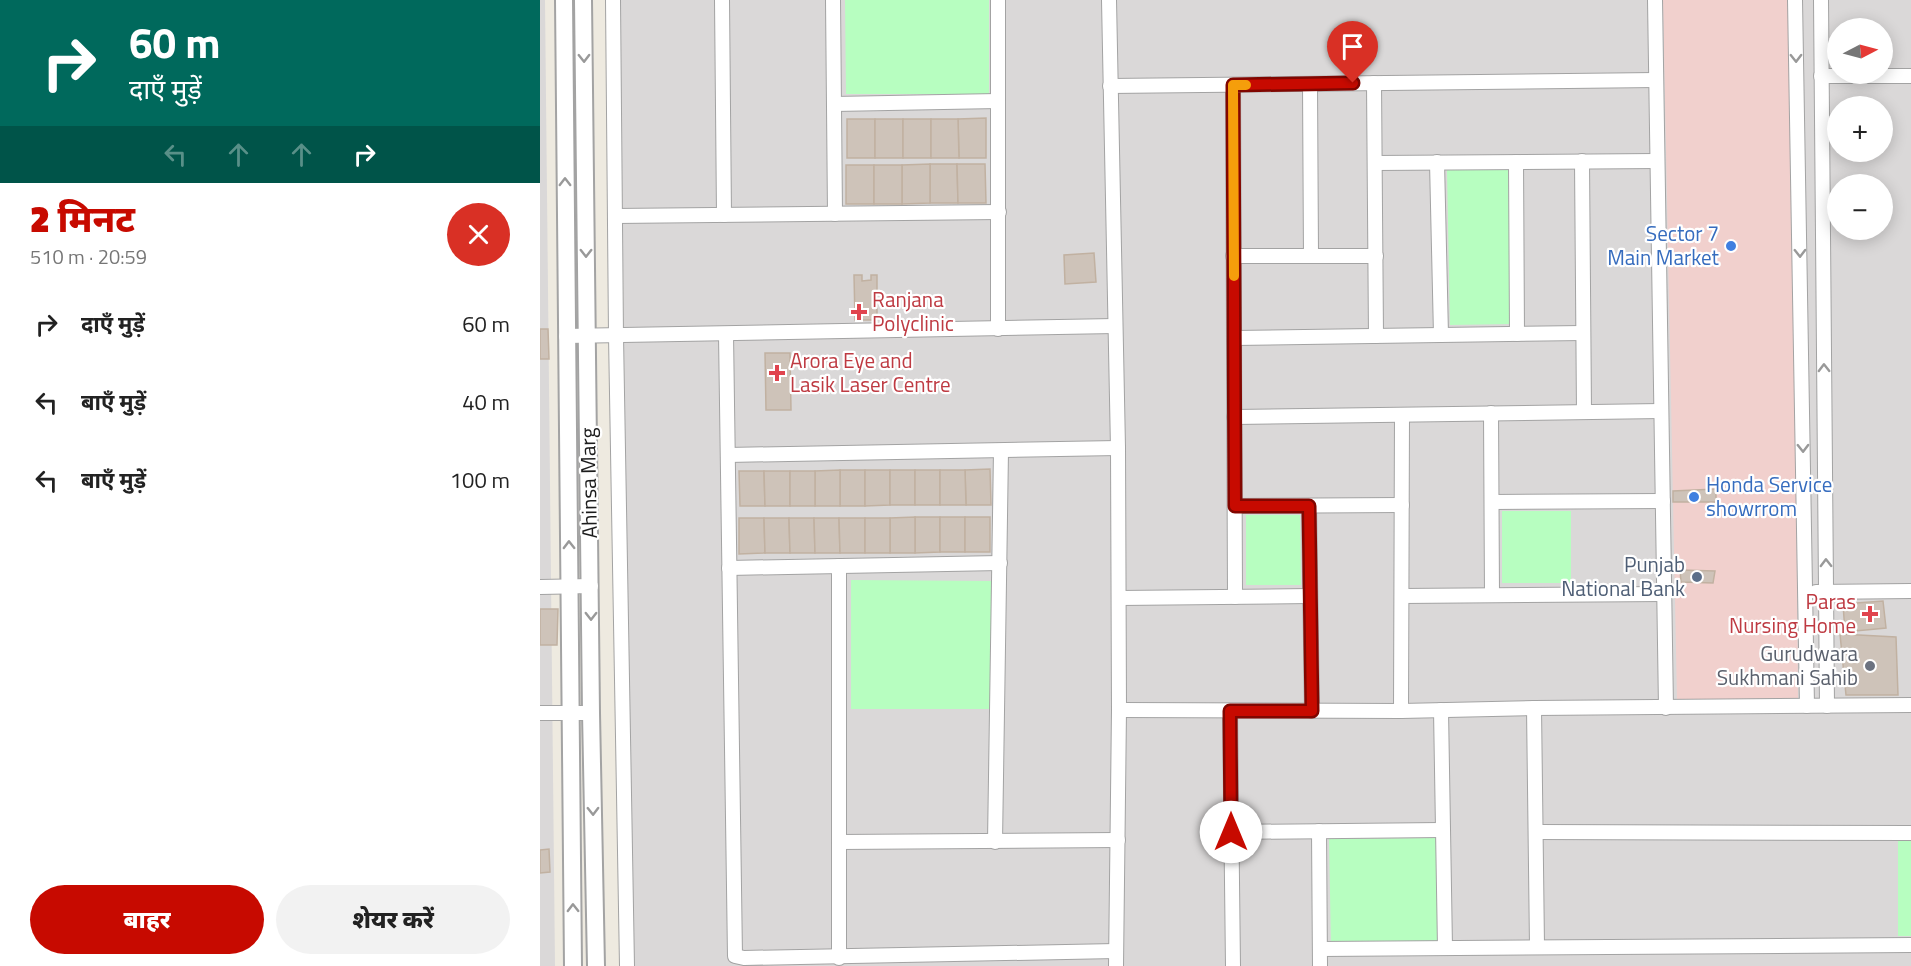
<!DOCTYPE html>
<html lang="hi">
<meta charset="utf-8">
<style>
body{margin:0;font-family:"Titillium Web","Noto Sans Devanagari",sans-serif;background:#f2f2f2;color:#222;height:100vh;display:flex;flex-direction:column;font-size:22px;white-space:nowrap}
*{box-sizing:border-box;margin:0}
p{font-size:20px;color:#767676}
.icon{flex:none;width:33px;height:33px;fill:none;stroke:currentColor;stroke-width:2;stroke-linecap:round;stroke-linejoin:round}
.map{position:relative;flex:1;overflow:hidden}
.details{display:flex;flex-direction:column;background:#fff;width:540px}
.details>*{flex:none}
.banner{background:#00695c;color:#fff;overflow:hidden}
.needle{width:39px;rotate:84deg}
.fabs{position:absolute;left:1287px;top:18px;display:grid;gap:12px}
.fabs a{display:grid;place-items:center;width:66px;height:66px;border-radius:50%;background:#fff;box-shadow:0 3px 15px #0003;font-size:30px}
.pin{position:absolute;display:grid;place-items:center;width:51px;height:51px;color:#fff;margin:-62px -26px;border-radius:50% 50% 50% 0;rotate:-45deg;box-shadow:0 0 6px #0007}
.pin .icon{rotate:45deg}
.me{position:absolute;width:66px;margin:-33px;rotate:0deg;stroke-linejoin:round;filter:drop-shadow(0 0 4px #0008)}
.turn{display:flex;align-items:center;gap:21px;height:126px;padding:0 30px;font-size:27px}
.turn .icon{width:78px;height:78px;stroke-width:2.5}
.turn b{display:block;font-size:42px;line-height:51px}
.lanes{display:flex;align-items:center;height:57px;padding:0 30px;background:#0003;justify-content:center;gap:30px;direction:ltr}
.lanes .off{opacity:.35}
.round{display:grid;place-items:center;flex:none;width:63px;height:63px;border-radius:32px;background:#f2f2f2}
.overview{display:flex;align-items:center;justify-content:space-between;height:102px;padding:0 30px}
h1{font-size:36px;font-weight:800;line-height:45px;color:#c70a00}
.button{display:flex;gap:12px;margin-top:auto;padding:12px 30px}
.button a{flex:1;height:69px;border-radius:36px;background:#c70a00;color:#fff;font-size:24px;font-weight:800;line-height:69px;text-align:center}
.button a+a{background:#f2f2f2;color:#222}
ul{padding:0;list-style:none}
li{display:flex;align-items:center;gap:18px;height:78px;padding:0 30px}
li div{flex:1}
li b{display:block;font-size:22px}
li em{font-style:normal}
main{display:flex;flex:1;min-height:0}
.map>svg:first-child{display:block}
.residential{fill:#dad8d8;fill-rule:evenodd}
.commercial{fill:#f1d0cd}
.park{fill:#b7fec0}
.building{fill:#cec3b9;stroke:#c1b1a1;stroke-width:1.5}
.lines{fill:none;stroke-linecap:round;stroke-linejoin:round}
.minor-casing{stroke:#a3a3a3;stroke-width:16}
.tertiary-casing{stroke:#a3a3a3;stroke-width:20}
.minor{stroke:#fff;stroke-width:14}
.tertiary{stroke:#fff;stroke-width:16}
.oneway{stroke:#999}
.route-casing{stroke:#810600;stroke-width:15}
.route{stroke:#c70a00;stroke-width:10}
.slow{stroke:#f59e0b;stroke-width:10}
.shop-dot{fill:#3f7fe0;stroke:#fff;stroke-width:2}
.health-dot{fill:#e0444e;stroke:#fff;stroke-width:2}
.service-dot{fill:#5c6f8a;stroke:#fff;stroke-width:2}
.worship-dot{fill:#6b7280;stroke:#fff;stroke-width:2}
.labels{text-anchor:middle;stroke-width:4.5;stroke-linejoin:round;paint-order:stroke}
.shop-label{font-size:21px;fill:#366cbe;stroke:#fff;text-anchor:end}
.health-label{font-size:21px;fill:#be3a42;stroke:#fff;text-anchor:start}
.street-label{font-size:21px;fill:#1c1c1c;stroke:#fff}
.service-label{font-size:21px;fill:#4e5e75;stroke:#fff;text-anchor:end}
.worship-label{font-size:21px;fill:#5b616d;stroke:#fff;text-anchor:end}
</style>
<main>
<section class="details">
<div class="banner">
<div class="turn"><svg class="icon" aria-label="right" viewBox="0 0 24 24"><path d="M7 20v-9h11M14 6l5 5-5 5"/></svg><div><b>60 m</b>दाएँ मुड़ें</div></div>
<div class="lanes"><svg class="icon off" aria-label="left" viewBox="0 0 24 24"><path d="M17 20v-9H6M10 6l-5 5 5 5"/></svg><svg class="icon off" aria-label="ahead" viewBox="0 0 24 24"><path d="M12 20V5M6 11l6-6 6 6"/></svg><svg class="icon off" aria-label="ahead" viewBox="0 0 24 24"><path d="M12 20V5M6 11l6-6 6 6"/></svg><svg class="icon" aria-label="right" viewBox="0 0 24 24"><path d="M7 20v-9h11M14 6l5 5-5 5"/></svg></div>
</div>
<div class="overview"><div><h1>2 मिनट</h1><p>510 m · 20:59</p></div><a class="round" style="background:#d93025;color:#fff"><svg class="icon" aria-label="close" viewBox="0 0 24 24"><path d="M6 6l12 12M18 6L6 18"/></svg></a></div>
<ul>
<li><svg class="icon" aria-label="right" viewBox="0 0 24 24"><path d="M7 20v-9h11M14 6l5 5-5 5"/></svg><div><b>दाएँ मुड़ें</b></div><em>60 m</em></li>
<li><svg class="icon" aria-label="left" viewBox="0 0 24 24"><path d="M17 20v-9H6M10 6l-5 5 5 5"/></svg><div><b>बाएँ मुड़ें</b></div><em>40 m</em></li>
<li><svg class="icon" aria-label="left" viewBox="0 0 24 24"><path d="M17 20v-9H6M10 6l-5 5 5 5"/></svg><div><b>बाएँ मुड़ें</b></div><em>100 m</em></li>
</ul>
<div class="button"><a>बाहर</a><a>शेयर करें</a></div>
</section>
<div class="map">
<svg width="1371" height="966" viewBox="0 0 1371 966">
<rect width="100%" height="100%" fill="#eeeae0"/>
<!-- residential -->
<g class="residential">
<polygon points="0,0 5,0 15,966 0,966"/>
<path d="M80,0H1371V966H91ZM1298,28H1342V74H1298ZM1298,106H1342V152H1298ZM1298,184H1342V230H1298Z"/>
</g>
<!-- commercial -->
<polygon class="commercial" points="1123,0 1252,0 1258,698 1137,700"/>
<!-- park -->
<g class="park">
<polygon points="305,0 449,0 449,94 306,94"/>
<polygon points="968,169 971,324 910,325 907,170"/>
<rect x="962" y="511" width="69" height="72"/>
<polygon points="706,515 760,515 761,585 706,585"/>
<polygon points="311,580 452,581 452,709 311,709"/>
<polygon points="897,838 898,945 791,946 789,839"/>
<rect x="1358" y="840" width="13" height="96"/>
</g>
<!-- building -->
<g class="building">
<polygon points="446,118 446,158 419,158 418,119"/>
<rect x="307" y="119" width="28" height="39"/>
<rect x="335" y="119" width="28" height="39"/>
<rect x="363" y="119" width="28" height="39"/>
<polygon points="391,119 418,119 419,158 391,158"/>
<polygon points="390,164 417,164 418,203 390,203"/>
<polygon points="390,164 390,203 362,204 362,165"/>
<polygon points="417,164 445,164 446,203 418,203"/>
<rect x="306" y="165" width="28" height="39"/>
<rect x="334" y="165" width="28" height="39"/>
<polygon points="554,253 556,282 525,284 524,255"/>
<polygon points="314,275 322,275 322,281 331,280 331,275 337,275 337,320 315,320"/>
<polygon points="0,329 8,329 9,359 0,359"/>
<polygon points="225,353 250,353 251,410 226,410"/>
<polygon points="450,469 451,505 426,505 425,470"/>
<rect x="300" y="470" width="25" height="36"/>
<polygon points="300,470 300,506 275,506 275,471"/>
<polygon points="325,470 350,470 350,505 325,506"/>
<rect x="350" y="470" width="25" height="35"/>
<rect x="375" y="470" width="25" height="35"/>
<polygon points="400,470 425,470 426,505 400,505"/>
<polygon points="199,471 224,471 225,506 200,506"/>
<polygon points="224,471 250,471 250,506 225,506"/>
<rect x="250" y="471" width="25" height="35"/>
<polygon points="1176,489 1176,502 1133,502 1133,491"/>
<polygon points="375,517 400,517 400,552 375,553"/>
<polygon points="375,517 375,553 350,553 350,518"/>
<rect x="400" y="517" width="25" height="35"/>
<rect x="425" y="517" width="25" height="35"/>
<polygon points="199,518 224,518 225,553 199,554"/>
<polygon points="224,518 249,518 250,553 225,553"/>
<polygon points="249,518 274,518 275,553 250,553"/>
<polygon points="274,518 299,518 300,553 275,553"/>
<polygon points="299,518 325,518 325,553 300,553"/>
<rect x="325" y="518" width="25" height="35"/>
<polygon points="1140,570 1175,571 1173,583 1141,582"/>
<polygon points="1343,601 1346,628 1305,632 1303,604"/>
<polygon points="0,609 18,609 17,645 0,645"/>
<polygon points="1300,634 1356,637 1358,695 1306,695"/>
<polygon points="9,849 10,872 0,873 0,850"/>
</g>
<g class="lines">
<!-- minor casing -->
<g class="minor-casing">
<g id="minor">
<polyline points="73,0 76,336 87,966"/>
<polyline points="182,0 184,215"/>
<polyline points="293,0 295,214"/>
<polyline points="458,0 458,329"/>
<polyline points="569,0 578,448 579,710 576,966"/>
<polyline points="1115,0 1126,708"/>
<polyline points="1255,0 1267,706"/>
<polyline points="1281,0 1287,706"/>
<polyline points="1281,76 1371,76"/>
<polyline points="834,83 836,336"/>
<polyline points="770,84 771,256"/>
<polyline points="693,85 695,597"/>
<polyline points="570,86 1116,80"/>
<polyline points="294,104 458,101"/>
<polyline points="1042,161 1044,412"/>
<polyline points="897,162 901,335"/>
<polyline points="976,162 977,334"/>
<polyline points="835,163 1117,161"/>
<polyline points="75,216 459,212"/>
<polyline points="693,256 836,256"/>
<polyline points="186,334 195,956 204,958 576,951"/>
<polyline points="26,336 575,326"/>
<polyline points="694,338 1043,333"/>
<polyline points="951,413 952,595"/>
<polyline points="694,417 1121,411"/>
<polyline points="188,455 578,448"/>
<polyline points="952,502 1123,501"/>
<polyline points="695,506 862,505"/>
<polyline points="769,506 772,711"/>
<polyline points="299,566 299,958"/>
<polyline points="189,568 460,563"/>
<polyline points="0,587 51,586"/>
<polyline points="1276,592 1371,591"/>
<polyline points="862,596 1124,594"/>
<polyline points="579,598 770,596"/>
<polyline points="994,708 997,946"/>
<polyline points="579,710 861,711 994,708 1371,705"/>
<polyline points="901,710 905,948"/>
<polyline points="690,711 693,966"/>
<polyline points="861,711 862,415"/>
<polyline points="0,713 51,713"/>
<polyline points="779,831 780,966"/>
<polyline points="691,832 902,830"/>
<polyline points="996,832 1371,833"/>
<polyline points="299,842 578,840"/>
<polyline points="455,842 461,451"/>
<polyline points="780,949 1371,945"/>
</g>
</g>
<!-- tertiary casing -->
<g class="tertiary-casing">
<g id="tertiary">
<polyline points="24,0 33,966"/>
<polyline points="43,0 51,713 56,966"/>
</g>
</g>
<!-- minor -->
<use href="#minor" class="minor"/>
<!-- tertiary -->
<use href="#tertiary" class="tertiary"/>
</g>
<!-- one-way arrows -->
<defs><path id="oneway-chevron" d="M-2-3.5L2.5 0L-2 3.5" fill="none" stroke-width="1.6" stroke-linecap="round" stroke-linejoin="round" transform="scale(1.5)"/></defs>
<g class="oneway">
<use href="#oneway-chevron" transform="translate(44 58) rotate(89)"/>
<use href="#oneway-chevron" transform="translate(1256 58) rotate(89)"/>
<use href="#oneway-chevron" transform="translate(25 182) rotate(-90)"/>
<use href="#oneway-chevron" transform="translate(46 253) rotate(90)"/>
<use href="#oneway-chevron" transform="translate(1260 253) rotate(89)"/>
<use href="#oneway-chevron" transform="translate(1284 368) rotate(-91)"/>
<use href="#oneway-chevron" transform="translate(1263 448) rotate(89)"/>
<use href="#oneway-chevron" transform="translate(29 545) rotate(-91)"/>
<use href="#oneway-chevron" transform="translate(1286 563) rotate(-91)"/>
<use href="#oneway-chevron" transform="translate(51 616) rotate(90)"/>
<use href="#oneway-chevron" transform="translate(53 811) rotate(89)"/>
<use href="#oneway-chevron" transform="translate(33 908) rotate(-91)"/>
</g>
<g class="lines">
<!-- route casing -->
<g class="route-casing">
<polyline id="route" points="691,832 690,711 772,711 769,506 695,506 693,85 813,83"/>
</g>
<!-- route -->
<use href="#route" class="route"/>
<!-- slow -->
<polyline class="slow" points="694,276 693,85 706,85"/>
</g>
<!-- markers -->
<g class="shop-dot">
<circle cx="1191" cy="246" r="6"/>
<circle cx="1154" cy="497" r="6"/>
</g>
<g class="health-dot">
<path d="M316 303h6v6h6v6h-6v6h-6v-6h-6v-6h6z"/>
<path d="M234 364h6v6h6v6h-6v6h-6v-6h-6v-6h6z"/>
<path d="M1327 605h6v6h6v6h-6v6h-6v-6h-6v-6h6z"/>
</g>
<circle class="service-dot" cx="1157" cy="577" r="6"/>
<circle class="worship-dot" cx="1330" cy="666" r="6"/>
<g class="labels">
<!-- shop labels -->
<g class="shop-label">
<text x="1179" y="241">Sector 7<tspan x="1179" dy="24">Main Market</tspan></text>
<text x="1166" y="492" text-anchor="start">Honda Service<tspan x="1166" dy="24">showrrom</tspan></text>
</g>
<!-- health labels -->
<g class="health-label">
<text x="332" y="307">Ranjana<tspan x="332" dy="24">Polyclinic</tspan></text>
<text x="250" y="368">Arora Eye and<tspan x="250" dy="24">Lasik Laser Centre</tspan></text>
<text x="1316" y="609" text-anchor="end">Paras<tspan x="1316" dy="24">Nursing Home</tspan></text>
</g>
<!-- street labels -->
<g class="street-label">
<text transform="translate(49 483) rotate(-91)" y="7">Ahinsa Marg</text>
</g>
<!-- service labels -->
<g class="service-label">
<text x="1145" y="572">Punjab<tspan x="1145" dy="24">National Bank</tspan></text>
</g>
<!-- worship labels -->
<g class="worship-label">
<text x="1318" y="661">Gurudwara<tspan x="1318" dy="24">Sukhmani Sahib</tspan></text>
</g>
</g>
</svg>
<div class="fabs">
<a><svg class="needle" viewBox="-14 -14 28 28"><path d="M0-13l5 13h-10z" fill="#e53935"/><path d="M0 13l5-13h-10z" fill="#767676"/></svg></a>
<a>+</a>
<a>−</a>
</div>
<div class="pin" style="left:813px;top:83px;background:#d93025"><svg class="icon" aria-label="arrive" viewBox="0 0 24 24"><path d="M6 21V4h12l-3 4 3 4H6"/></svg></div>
<svg class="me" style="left:691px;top:832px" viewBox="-20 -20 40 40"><circle r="19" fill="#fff"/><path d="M0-13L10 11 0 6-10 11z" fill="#c70a00"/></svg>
</div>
</main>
